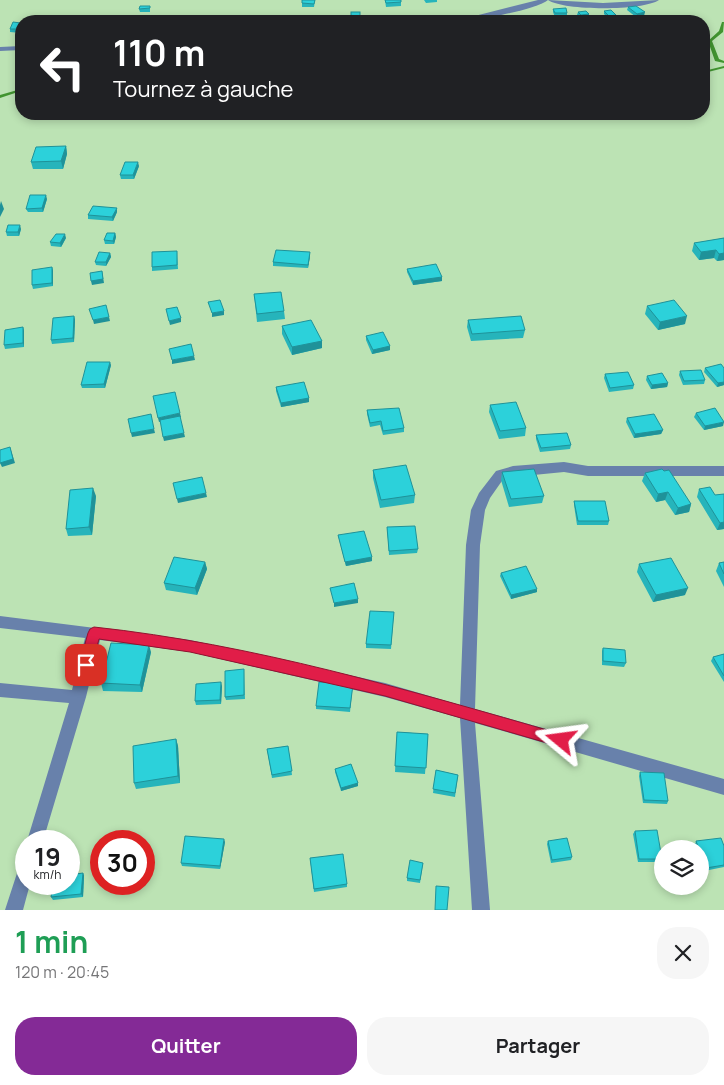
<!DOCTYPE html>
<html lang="fr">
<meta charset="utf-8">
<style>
body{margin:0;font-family:Manrope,sans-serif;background:#f6f6f6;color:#202124;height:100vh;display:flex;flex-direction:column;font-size:19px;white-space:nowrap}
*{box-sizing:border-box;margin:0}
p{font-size:16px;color:#757577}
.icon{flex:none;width:28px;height:28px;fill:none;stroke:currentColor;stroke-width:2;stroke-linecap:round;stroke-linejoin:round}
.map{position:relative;height:910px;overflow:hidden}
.side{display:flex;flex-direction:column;background:#fff;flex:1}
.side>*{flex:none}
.hud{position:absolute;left:15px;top:15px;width:695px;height:105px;border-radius:20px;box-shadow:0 2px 8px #0003;background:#202124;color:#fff;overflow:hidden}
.buttons{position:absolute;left:654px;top:840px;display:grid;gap:10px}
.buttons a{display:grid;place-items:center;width:55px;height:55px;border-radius:50%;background:#fff;box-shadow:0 2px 8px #0003;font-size:25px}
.speed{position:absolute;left:15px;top:830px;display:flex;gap:10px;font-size:25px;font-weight:700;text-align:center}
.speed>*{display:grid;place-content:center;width:65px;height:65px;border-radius:50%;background:#fff;box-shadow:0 2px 8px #0003;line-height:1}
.speed small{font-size:12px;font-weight:400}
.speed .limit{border:8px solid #d22;background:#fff;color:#111}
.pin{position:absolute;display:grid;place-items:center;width:42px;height:42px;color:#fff;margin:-21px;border-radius:10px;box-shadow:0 2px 8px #0006}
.me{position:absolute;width:55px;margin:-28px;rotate:286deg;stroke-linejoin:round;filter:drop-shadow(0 0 4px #0008)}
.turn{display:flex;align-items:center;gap:18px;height:105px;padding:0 15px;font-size:22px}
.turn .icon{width:65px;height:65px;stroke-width:2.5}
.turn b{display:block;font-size:35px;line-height:42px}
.round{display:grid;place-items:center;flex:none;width:52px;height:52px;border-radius:20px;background:#f6f6f6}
.overview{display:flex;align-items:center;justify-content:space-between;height:85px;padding:0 15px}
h1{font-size:30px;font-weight:700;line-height:38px;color:#1e9e55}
.action{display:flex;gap:10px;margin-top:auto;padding:10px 15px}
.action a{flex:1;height:58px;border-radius:20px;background:#842a96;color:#fff;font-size:20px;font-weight:700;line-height:58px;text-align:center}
.action a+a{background:#f6f6f6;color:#202124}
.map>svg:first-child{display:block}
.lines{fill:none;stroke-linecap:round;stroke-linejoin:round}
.stream{fill:#419430;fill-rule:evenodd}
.minor{fill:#6881ab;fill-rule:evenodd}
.wall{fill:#26b4bb}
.shaded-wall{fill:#1f9299}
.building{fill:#2cd1da;stroke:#1f9299}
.route{fill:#e11d48;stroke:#92132f}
</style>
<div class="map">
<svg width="724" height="910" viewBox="0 0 724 910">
<rect width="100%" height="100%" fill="#bce3b4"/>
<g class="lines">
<!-- stream -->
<g class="stream">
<polygon points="722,22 724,22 723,32 712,41 719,59 724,61 724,63 715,61 708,41 719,31"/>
<polygon points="724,66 724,68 704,73 704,71"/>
<polygon points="21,89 21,91 0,98 0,95"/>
<polygon points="251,114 340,116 350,114 358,114 340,118 253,115"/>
</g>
<!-- minor -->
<g class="minor">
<path d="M538,0H548C536,10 471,22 455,21Z"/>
<path d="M548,0L603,3L659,0C643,11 564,11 548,0Z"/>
<polygon points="21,46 21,50 0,51 0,47"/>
<polygon points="564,462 588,466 724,466 724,476 588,476 564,472 504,478 490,498 485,510 480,545 475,709 724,779 724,795 475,723 490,910 472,910 460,718 385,697 190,652 100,640 86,697 43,841 27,841 69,703 0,697 0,683 72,690 85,638 0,628 0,616 190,640 385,683 460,705 466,545 471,510 479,493 496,471 513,466"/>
<polygon points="26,862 26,884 30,884 23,910 5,910 20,864"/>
</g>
</g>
<!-- wall -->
<g class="wall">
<polygon points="315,0 314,7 302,7 302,3"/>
<polygon points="385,0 401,0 401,6 386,7"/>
<polygon points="424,0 437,0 437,2 426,3"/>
<polygon points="150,6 150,12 140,12 139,9"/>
<polygon points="628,7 644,16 636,17 627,10"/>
<polygon points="553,9 567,13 567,16 555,17 553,12"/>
<polygon points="604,11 615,18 609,19 604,14"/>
<rect x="351" y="12" width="9" height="8"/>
<polygon points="578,12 589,14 589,18 580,19 577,15"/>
<polygon points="21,23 21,33 10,32 10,29"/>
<polygon points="66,146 67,154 63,169 33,169 31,162"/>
<polygon points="139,166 134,179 121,179 120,175"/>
<polygon points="47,199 43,212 28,212 26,209"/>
<polygon points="117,212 113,221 88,219 88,215"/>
<polygon points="21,229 19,236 7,236 6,232"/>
<polygon points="115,233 116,237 114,244 105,244 104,240"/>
<polygon points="66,238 61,247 51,246 50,242"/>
<polygon points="724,238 724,260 717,261 714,258 699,260 692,251 694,243"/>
<polygon points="177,251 178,269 152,271 152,267"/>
<polygon points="110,253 111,257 106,266 96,265 95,262"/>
<polygon points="310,256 308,268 273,266 273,262"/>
<polygon points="52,267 53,271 53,286 33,289 32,285"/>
<polygon points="407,269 442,277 442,281 413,285 407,272"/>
<polygon points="254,294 284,311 285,319 257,322"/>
<polygon points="647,306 685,324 658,330 645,314"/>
<polygon points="74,316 75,320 74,342 52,344 51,340"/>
<polygon points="468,320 525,330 523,338 471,341 467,327"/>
<polygon points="282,326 322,341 322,348 292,355 282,334"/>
<polygon points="23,327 24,331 24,347 5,349 4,345"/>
<polygon points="366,336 390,346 390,350 372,354 366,340"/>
<polygon points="111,365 105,388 82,388 81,385"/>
<polygon points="705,368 724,368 724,385 717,387 704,372"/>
<polygon points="680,371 705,380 704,384 683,385 679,375"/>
<polygon points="605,374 634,385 633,389 609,392 604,378"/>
<polygon points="647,376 668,383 667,387 651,389 646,380"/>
<polygon points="276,387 309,398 309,402 281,407 276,391"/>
<polygon points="490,405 526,428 525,436 499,439 489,412"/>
<polygon points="367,410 404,428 404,432 383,435 380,425 370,427 367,414"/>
<polygon points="696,413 723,426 704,430 694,417"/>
<polygon points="627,418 663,430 661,434 634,438 626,422"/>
<polygon points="536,435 571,445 570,449 540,452 536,439"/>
<polygon points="373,470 415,495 414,503 380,508 373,478"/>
<polygon points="664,471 691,504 689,512 675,515 665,500 656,502 642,481 645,473"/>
<polygon points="502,472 544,496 542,503 509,507 501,480"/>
<polygon points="699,489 715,495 724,494 724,529 717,530 697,497"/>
<polygon points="96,496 92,535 68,536 66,529"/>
<polygon points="574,501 609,521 608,525 577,525 574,505"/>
<polygon points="387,527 418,549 417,553 389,555"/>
<polygon points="338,535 372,561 346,566 339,539"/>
<polygon points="205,562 207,569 197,595 166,590 164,583"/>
<polygon points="724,562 724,587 716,571 719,563"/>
<polygon points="639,564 685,595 653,602 637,572"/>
<polygon points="501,573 537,592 511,599 500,576"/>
<polygon points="394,612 391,649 366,648 366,644"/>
<polygon points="603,648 626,663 624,667 602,665 602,651"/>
<polygon points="151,652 142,692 103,691 101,683"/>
<polygon points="724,654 724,682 711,661 713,657"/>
<polygon points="244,669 245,699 226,700 225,697"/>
<polygon points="353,684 350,712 316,709 316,706"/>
<polygon points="222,686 221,704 196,705 195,701"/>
<polygon points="397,732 428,734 425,774 395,772"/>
<polygon points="176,739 178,746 180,783 136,789 134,783"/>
<polygon points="288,746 292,775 272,778 267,749"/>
<polygon points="335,769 358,783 358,786 341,791 335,772"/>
<polygon points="436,770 458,775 455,797 433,793"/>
<polygon points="640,772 668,801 667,804 643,803 639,776"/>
<polygon points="635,831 662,859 660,862 638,862 633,834"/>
<polygon points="548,841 572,857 571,860 551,863 547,844"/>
<polygon points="696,841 724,846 724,867 704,871 700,860 700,849 696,849 695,845"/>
<polygon points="225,842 220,869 182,866 181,863"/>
<polygon points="310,858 347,884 347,887 314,892"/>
<polygon points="423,863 420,883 407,881 407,878"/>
<polygon points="83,873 84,876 83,897 53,900 51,897"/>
</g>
<!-- shaded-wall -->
<g class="shaded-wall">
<polygon points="645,12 644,16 636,17 637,14"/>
<polygon points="589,14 589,18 580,19 581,15"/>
<polygon points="616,15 615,18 609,19 609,16"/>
<polygon points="66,146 67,154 63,169 61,161"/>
<polygon points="138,162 139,166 134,179 133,175"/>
<polygon points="46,195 47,199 43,212 42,208"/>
<polygon points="1,201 4,209 0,217 0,205"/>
<polygon points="117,208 117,212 113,221 112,217"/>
<polygon points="20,225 21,229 19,236 18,232"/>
<polygon points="115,233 116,237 114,244 113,241"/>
<polygon points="65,234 66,238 61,247 60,243"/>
<polygon points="716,250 714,258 699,260 701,252"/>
<polygon points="310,252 310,256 308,268 308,265"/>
<polygon points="110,253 111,257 106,266 106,262"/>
<polygon points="724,253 724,260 717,261 719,254"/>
<polygon points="52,267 53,271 53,286 52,283"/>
<polygon points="102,271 104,283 92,285 91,281"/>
<polygon points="442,277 442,281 413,285 413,281"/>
<polygon points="224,311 224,315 212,317 212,313"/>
<polygon points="74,316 75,320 74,342 73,338"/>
<polygon points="687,316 685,324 658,330 660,322"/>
<polygon points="109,317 110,321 94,324 93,320"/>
<polygon points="181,318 181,322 170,325 169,321"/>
<polygon points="23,327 24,331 24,347 23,343"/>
<polygon points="322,341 322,348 292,355 292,347"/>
<polygon points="390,346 390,350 372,354 373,350"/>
<polygon points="194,356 195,360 172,364 172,360"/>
<polygon points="110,362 111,365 105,388 104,384"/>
<polygon points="724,382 724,385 717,387 718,383"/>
<polygon points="668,383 667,387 651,389 652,385"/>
<polygon points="309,398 309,402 281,407 281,403"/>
<polygon points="180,413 181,417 159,422 158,418"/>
<polygon points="724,422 723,426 704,430 705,426"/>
<polygon points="154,429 155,433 132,437 131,433"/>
<polygon points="663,430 661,434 634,438 635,434"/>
<polygon points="184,433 185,437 164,441 163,437"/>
<polygon points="10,447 15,463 2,467 0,463"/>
<polygon points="93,488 96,496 92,535 89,527"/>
<polygon points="668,492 665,500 656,502 658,494"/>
<polygon points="206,493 207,497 178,503 177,499"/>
<polygon points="691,504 689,512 675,515 678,508"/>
<polygon points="724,522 724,529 717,530 720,523"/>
<polygon points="372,557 372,561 346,566 345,562"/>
<polygon points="205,562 207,569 197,595 195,588"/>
<polygon points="688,588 685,595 653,602 656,595"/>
<polygon points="537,589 537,592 511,599 511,595"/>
<polygon points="358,599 358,603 334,607 334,603"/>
<polygon points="149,645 151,652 142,692 140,685"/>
<polygon points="221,682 222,686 221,704 220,700"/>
<polygon points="176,739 178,746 180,783 178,776"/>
<polygon points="358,783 358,786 341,791 341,788"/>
<polygon points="224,839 225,842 220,869 220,866"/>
<polygon points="83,873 84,876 83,897 81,894"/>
</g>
<!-- building -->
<g class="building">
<polygon points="302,0 315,0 314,4 302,3"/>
<polygon points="385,0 401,0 401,2 386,3"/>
<polygon points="140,6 150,6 150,8 139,9"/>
<polygon points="636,6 645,12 637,14 628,7"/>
<polygon points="566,8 567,13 555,13 553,9"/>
<polygon points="611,10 616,15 609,16 604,11"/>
<polygon points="586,11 589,14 581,15 578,12"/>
<rect x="351" y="12" width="9" height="4"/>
<rect x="267" y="16" width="16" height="5"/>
<polygon points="13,22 21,23 21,29 10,29"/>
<polygon points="66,146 61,161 31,162 36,147"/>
<polygon points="125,162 138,162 133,175 120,175"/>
<polygon points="30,195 46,195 42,208 26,209"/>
<polygon points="93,206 117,208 112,217 88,215"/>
<polygon points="8,225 20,225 18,232 6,232"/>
<polygon points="107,233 115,233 113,241 104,240"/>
<polygon points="56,234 65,234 60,243 50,242"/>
<polygon points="724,238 724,253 719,254 716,250 701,252 694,243"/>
<polygon points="276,250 310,252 308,265 273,262"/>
<polygon points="177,251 177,265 152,267 152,252"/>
<polygon points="99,252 110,253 106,262 95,262"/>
<polygon points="436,264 442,277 413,281 407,269"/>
<polygon points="52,267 52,283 32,285 32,270"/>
<polygon points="102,271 103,279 91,281 90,273"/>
<polygon points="281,292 284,311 257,314 254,294"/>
<polygon points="220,300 224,311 212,313 208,302"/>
<polygon points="674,300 687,316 660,322 647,306"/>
<polygon points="106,305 109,317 93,320 89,309"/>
<polygon points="177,307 181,318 169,321 166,309"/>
<polygon points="74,316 73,338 51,340 53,318"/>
<polygon points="521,316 525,330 472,334 468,320"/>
<polygon points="311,320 322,341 292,347 282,326"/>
<polygon points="23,327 23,343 4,345 5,330"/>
<polygon points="383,332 390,346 373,350 366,336"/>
<polygon points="191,344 194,356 172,360 169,349"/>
<polygon points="87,362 110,362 104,384 81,385"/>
<polygon points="721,364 724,368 724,382 718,383 705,368"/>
<polygon points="701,370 705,380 684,381 680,371"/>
<polygon points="628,372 634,385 610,388 605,374"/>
<polygon points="662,373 668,383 652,385 647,376"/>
<polygon points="304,382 309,398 281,403 276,387"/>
<polygon points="175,392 180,413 158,418 153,396"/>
<polygon points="516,402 526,428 500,431 490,405"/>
<polygon points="399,408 404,428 383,431 381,421 370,423 367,410"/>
<polygon points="715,408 724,422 705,426 696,413"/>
<polygon points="151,414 154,429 131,433 128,419"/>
<polygon points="654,414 663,430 635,434 627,418"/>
<polygon points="180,416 184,433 163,437 160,420"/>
<polygon points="567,433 571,445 541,448 536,435"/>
<polygon points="10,447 13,459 0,463 0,450"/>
<polygon points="406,465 415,495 381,500 373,470"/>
<polygon points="534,469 544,496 511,499 502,472"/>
<polygon points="662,469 664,471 669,470 691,504 678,508 668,492 658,494 645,473"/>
<polygon points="202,477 206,493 177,499 173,483"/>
<polygon points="710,487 715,495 724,494 724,522 720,523 699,489"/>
<polygon points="93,488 89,527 66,529 70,490"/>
<polygon points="574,501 605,501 609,521 578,521"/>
<polygon points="415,526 418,549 389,551 387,527"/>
<polygon points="364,531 372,557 345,562 338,535"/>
<polygon points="174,557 205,562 195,588 164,583"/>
<polygon points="671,558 688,588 656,595 639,564"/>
<polygon points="724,562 724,574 719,563"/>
<polygon points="526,566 537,589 511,595 501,573"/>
<polygon points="354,583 358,599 334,603 330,588"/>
<polygon points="370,611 394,612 391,645 366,644"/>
<polygon points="111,643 149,645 140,685 101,683"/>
<polygon points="603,648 625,650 626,663 603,661"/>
<polygon points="724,654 724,676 713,657"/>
<polygon points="244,669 244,695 225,697 225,671"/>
<polygon points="221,682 220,700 195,701 196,684"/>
<polygon points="319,682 353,684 350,708 316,706"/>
<polygon points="397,732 428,734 426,768 395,766"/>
<polygon points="176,739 178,776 134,783 133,746"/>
<polygon points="288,746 292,771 272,775 267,749"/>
<polygon points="351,764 358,783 341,788 335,769"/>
<polygon points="436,770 458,775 455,793 433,789"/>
<polygon points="640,772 664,773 668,801 644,800"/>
<polygon points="657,830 662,859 639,859 635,831"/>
<polygon points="185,836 224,839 220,866 181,863"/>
<polygon points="567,838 572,857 552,860 548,841"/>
<polygon points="721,838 724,846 724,865 706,868 700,852 700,849 699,849 696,841"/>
<polygon points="343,854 347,884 314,889 310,858"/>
<polygon points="410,860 423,863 420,880 407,878"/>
<polygon points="83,873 81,894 51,897 53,884 69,884 69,875"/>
<polygon points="436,886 449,887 447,910 435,910"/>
</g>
<!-- route -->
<path class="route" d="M94,627C253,644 408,690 561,734L566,736L568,740L566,745L561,747L385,696L190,652L99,639L91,669L86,671L81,669L79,665L88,633L90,629Z"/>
</svg>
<div class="buttons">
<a><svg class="icon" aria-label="layers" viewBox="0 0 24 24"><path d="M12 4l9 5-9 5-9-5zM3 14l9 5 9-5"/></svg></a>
</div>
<div class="speed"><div>19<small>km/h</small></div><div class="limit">30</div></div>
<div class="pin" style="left:86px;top:665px;background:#d93025"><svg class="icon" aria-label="arrive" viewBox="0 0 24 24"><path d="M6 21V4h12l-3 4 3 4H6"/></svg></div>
<svg class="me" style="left:561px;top:740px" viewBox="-20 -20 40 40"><path d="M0-17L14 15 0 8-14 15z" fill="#e11d48" stroke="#fff" stroke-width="4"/></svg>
<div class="hud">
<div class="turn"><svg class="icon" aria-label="left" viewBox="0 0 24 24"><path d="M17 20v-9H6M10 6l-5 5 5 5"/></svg><div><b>110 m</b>Tournez à gauche</div></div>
</div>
</div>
<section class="side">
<div class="overview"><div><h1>1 min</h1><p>120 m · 20:45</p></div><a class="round"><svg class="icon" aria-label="close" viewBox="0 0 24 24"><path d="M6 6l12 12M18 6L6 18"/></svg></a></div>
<div class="action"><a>Quitter</a><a>Partager</a></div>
</section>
